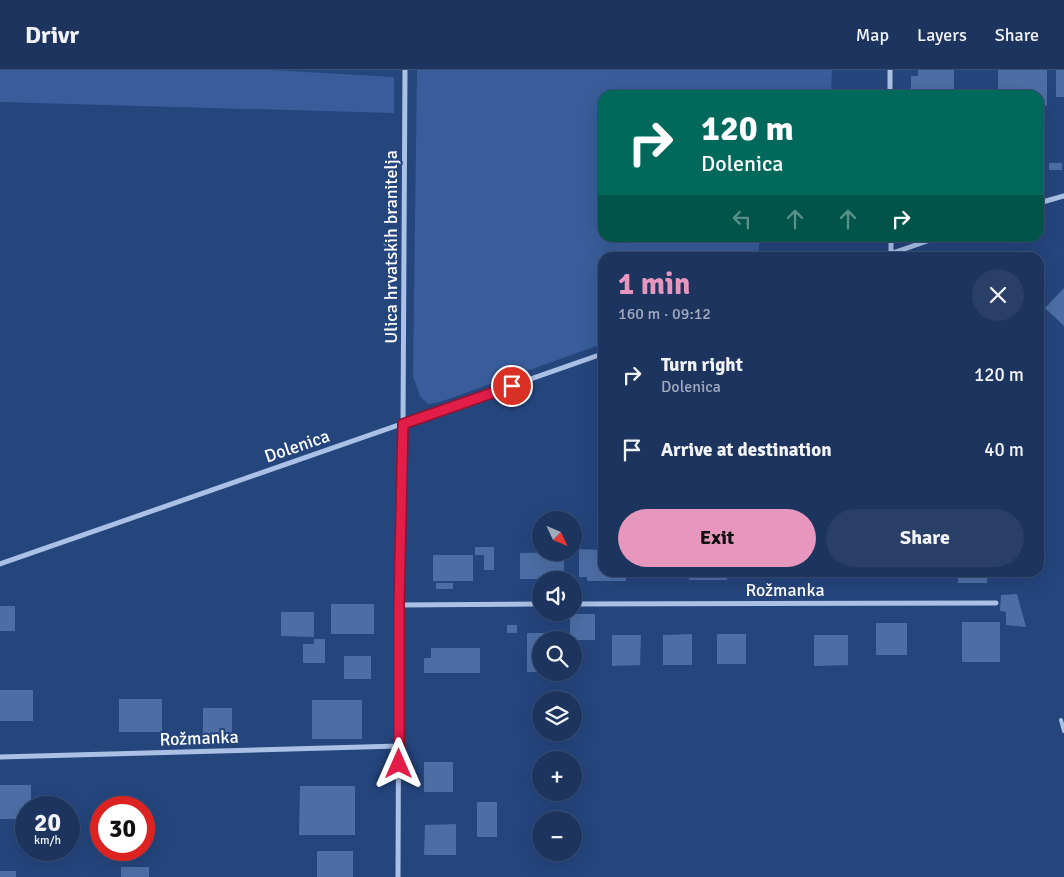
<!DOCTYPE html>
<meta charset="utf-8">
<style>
body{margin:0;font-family:Signika,sans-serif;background:#293f67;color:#f1f3f6;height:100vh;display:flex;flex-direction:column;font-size:19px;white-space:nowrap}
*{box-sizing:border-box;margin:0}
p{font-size:16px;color:#a0aabc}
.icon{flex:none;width:28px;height:28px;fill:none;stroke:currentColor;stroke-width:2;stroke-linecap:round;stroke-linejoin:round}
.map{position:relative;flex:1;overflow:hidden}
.sheet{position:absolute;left:598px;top:182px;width:446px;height:325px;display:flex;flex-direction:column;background:#1c345e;border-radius:15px;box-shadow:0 5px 20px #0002,0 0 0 1px #3a4f73}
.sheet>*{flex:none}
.guide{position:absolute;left:598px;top:20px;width:446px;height:152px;border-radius:15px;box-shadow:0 5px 20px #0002,0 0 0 1px #3a4f73;background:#00695c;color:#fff;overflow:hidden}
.needle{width:32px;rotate:134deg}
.tools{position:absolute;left:532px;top:441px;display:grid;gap:10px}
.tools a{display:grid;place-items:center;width:50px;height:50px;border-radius:50%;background:#1c345e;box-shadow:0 5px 20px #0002,0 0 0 1px #3a4f73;font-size:25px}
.speed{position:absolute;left:15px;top:726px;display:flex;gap:10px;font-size:25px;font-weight:700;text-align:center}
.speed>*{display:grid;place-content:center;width:65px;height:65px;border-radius:50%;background:#1c345e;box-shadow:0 5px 20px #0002,0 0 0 1px #3a4f73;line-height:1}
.speed small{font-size:12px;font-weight:400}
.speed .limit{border:8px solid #d22;background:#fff;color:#111}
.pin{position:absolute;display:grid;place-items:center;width:42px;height:42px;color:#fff;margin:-21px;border:2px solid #fff;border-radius:50%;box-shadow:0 1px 5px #0007}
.me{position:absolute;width:55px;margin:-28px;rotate:0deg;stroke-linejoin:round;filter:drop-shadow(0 0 4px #0008)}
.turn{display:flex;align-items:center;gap:18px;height:105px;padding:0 20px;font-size:22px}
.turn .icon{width:65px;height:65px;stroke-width:2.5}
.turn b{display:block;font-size:35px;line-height:42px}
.lanes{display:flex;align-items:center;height:48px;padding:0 20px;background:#0003;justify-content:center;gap:25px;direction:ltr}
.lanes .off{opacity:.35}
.round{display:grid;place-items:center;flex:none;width:52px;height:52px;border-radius:26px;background:#293f67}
.summary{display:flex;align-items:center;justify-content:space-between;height:85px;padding:0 20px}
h1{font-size:30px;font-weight:700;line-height:38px;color:#e797bd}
.primary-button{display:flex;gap:10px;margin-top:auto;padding:10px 20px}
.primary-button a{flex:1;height:58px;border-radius:30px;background:#e797bd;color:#111;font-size:20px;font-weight:700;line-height:58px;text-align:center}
.primary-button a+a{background:#293f67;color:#f1f3f6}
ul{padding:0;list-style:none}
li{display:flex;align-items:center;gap:15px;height:75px;padding:0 20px}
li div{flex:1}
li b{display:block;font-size:19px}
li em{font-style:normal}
header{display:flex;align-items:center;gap:30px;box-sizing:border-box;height:70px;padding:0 25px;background:#1c345e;border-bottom:1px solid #3a4f73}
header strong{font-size:24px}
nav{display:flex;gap:28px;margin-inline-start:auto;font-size:18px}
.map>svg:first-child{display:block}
.green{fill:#395d9a}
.building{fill:#4d6ea5}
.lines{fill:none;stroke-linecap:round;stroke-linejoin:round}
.service{stroke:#aac0e5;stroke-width:4}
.minor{stroke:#aac0e5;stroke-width:5}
.tree{fill:#8198be}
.route-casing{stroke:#92132f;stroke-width:12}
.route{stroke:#e11d48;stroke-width:9}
.labels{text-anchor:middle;stroke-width:4.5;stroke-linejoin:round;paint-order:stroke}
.street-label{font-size:18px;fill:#fff;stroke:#25457d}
</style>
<header>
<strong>Drivr</strong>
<nav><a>Map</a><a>Layers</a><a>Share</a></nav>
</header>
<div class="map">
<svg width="1064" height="807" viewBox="0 0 1064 807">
<rect width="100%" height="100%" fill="#25457d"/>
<!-- green -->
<g class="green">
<polygon points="0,0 271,0 394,7 394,43 0,32"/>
<polygon points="417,0 832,0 831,25 602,25 602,168 760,168 758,187 602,188 602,274 440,332 428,334 420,326 413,306"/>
</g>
<!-- building -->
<g class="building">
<polygon points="918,0 954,0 954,21 961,21 961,25 918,25 918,22 911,22 911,6 918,6"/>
<polygon points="998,0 1047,0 1047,36 1039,36 1039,25 998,25"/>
<rect x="1056" y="0" width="8" height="27"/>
<rect x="979" y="21" width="12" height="4"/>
<rect x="1049" y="93" width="13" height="7"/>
<polygon points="1064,218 1064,256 1045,238"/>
<polygon points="475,477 494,477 494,500 484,500 484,485 475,485"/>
<polygon points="579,479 602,480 602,502 626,502 626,511 587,511 587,507 579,507"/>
<polygon points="564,482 564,509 520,509 520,483"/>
<rect x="433" y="485" width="40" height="26"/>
<rect x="689" y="502" width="38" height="8"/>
<rect x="762" y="502" width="48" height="3"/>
<polygon points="958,502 996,502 996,505 987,505 987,513 958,513"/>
<rect x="436" y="513" width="17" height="6"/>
<polygon points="1017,524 1026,557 1006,555 1006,542 1000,541 1001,525"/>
<rect x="331" y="534" width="43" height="30"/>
<rect x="0" y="536" width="15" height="25"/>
<polygon points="281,542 314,542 314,567 281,566"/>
<rect x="570" y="544" width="25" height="26"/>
<rect x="962" y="552" width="38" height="40"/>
<rect x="876" y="553" width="31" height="32"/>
<rect x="507" y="555" width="10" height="8"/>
<polygon points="527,563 554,563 554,570 541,570 541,602 527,602"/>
<polygon points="692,564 692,595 663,595 663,565"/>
<rect x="717" y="564" width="29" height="30"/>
<polygon points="612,565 641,565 640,595 612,596"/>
<polygon points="814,565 848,565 848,595 814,596"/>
<polygon points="314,569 325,569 325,593 303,593 303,574 314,574"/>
<polygon points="431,578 480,578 480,603 424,603 424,588 431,588"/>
<rect x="344" y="586" width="27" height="23"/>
<rect x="0" y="620" width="33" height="31"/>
<rect x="119" y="629" width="43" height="33"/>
<rect x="312" y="630" width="50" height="39"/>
<rect x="203" y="638" width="29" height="31"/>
<rect x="424" y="692" width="29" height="30"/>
<polygon points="0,715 31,715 31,738 26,738 26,749 0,749"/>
<polygon points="300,716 355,716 355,765 299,765"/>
<rect x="477" y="732" width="20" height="35"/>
<polygon points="456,754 456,785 424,785 425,755"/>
<rect x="317" y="781" width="36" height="26"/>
<rect x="121" y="797" width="28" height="10"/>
<rect x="0" y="801" width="16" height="6"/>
</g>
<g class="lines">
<!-- service -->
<polyline class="service" points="1061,650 1064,661"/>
<!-- minor -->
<g class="minor">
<polyline points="890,0 890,25"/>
<polyline points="1039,133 1064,126"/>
<polyline points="891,168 891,183"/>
<polyline points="878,188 936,168"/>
<polyline points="0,494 602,284"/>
<polyline points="574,534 996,533"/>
<polyline points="399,535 541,534"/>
<polyline points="0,687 399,676"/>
<polyline points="398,807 399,535 403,354 405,0"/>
</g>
</g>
<!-- trees -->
<circle class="tree" cx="390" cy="171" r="7"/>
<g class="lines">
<!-- route casing -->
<g class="route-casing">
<polyline id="route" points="399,694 399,535 403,354 512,316"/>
</g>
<!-- route -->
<use href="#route" class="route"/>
</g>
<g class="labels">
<!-- street labels -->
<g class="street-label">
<text transform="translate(391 177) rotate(-90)" y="6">Ulica hrvatskih branitelja</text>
<text transform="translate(297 376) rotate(-19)" y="6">Dolenica</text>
<text x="785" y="526">Rožmanka</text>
<text transform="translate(199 668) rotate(-2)" y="6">Rožmanka</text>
</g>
</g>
</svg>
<div class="tools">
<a><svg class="needle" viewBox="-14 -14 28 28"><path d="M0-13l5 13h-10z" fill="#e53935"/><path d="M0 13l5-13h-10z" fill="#a0aabc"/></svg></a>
<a><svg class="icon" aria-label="sound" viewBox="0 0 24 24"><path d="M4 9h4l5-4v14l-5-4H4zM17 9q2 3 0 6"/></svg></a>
<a><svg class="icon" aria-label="search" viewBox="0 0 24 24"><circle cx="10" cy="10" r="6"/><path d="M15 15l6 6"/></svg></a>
<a><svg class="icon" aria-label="layers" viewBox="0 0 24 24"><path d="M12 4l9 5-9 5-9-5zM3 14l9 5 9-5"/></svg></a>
<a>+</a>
<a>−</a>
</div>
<div class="speed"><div>20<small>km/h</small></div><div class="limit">30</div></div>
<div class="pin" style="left:512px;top:316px;background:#d93025"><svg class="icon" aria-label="arrive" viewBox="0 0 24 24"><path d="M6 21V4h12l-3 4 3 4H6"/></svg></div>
<svg class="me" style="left:399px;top:694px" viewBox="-20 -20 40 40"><path d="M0-17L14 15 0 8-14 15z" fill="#e11d48" stroke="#fff" stroke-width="4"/></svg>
<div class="guide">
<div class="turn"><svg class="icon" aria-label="right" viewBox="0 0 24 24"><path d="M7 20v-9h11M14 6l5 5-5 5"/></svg><div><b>120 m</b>Dolenica</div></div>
<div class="lanes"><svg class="icon off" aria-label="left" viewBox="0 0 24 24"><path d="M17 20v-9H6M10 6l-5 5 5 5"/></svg><svg class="icon off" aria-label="ahead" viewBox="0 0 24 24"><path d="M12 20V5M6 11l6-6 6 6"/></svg><svg class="icon off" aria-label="ahead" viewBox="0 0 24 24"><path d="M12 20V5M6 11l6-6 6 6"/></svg><svg class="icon" aria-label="right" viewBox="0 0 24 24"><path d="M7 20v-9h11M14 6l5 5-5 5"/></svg></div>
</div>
<section class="sheet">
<div class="summary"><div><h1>1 min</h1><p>160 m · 09:12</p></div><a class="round"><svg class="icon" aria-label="close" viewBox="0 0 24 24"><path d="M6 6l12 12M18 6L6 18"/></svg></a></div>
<ul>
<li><svg class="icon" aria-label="right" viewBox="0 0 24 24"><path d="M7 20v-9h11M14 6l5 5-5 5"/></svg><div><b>Turn right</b><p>Dolenica</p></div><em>120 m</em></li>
<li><svg class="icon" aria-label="arrive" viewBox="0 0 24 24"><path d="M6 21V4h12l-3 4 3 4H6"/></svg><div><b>Arrive at destination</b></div><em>40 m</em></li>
</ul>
<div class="primary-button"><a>Exit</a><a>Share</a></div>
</section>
</div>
